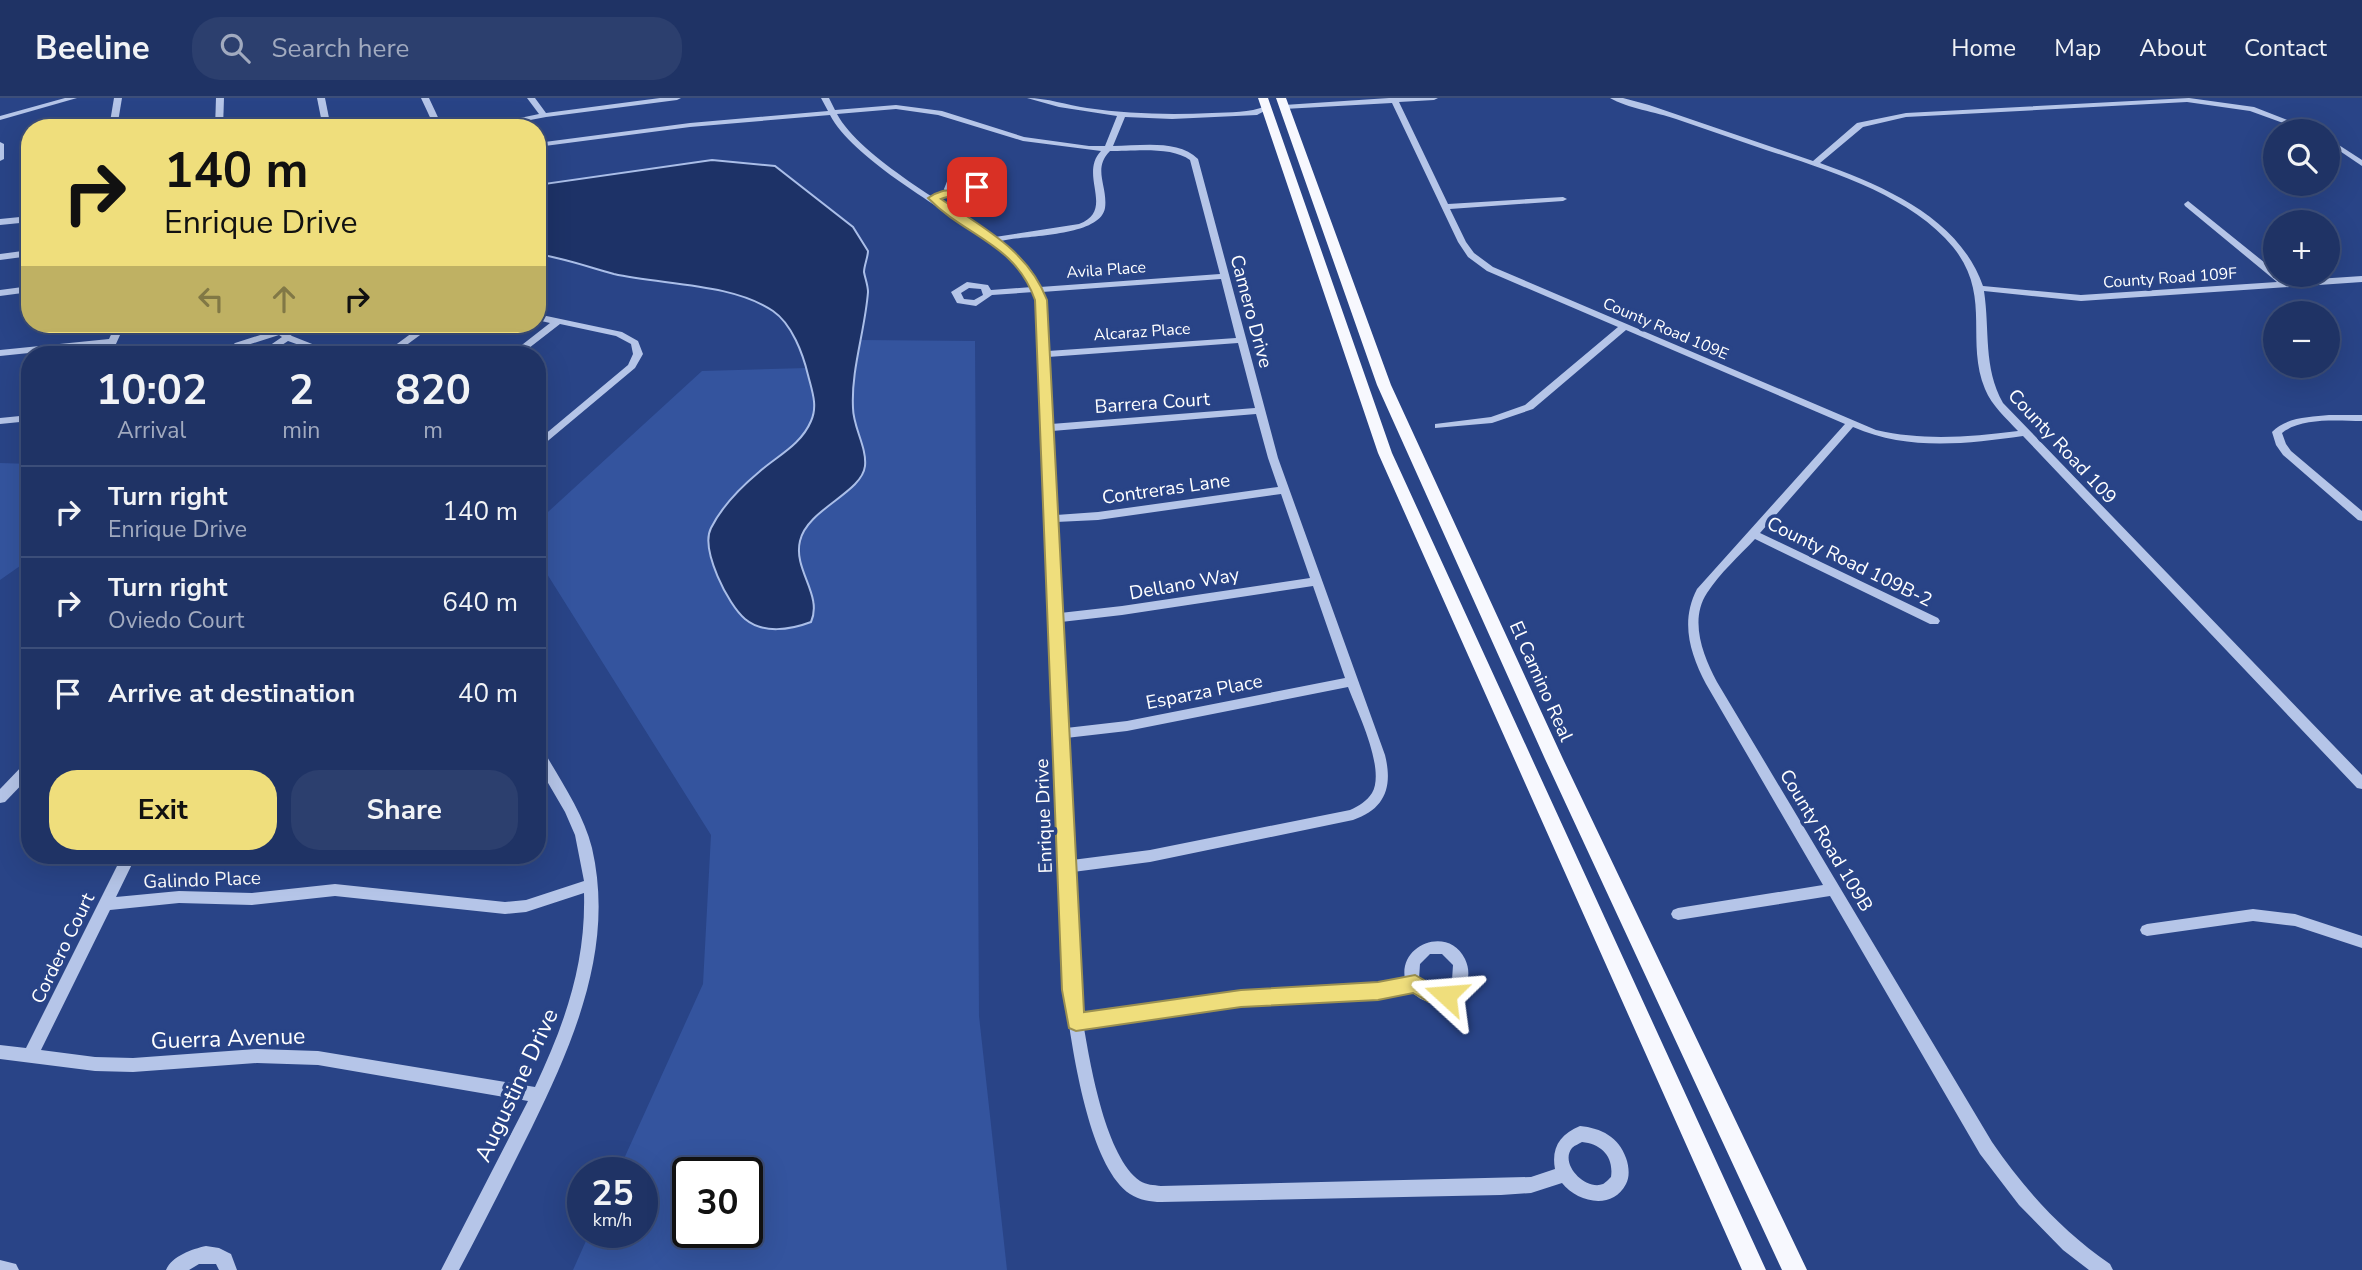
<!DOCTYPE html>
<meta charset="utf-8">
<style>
body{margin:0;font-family:"Nunito Sans",sans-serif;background:#2c3f6e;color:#f1f3f6;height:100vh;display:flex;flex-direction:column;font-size:26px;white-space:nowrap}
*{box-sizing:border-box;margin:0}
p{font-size:23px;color:#a1aabf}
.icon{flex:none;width:38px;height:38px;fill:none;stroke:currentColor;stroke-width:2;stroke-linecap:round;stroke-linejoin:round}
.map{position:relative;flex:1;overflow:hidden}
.panel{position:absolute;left:21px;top:248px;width:525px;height:518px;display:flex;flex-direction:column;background:#1f3365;border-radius:28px;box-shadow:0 7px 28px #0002,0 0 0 2px #3c4e79}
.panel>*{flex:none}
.banner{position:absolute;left:21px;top:21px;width:525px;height:214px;border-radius:28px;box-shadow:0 7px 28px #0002,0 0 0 2px #3c4e79;background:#efde7c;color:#111;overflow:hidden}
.fabs{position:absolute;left:2263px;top:21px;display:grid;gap:14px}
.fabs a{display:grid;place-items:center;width:77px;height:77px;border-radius:50%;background:#1f3365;box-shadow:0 7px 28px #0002,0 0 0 2px #3c4e79;font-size:35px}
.speed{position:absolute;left:567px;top:1059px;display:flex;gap:14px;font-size:35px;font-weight:700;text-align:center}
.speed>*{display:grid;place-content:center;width:91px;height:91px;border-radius:50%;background:#1f3365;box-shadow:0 7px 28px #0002,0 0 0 2px #3c4e79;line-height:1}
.speed small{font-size:18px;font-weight:400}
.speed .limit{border:4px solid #111;border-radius:10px;background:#fff;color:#111}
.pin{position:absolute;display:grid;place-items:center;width:60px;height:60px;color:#fff;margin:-30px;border-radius:14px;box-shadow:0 4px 10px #0006}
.me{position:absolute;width:77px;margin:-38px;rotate:289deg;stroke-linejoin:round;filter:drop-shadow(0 0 5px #0008)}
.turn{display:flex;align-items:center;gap:24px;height:147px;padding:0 28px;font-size:32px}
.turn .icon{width:91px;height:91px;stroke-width:2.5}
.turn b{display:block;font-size:49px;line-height:60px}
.lanes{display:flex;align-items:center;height:66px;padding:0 28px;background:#0003;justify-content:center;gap:35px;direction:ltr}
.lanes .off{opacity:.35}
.eta{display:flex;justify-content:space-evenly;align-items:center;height:119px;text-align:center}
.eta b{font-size:42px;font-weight:700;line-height:49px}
.cta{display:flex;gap:14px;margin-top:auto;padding:14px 28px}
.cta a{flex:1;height:80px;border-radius:28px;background:#efde7c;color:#111;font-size:28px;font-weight:700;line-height:80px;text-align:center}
.cta a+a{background:#2c3f6e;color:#f1f3f6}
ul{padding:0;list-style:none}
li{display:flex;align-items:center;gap:21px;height:91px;padding:0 28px;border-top:2px solid #3c4e79}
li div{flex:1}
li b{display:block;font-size:26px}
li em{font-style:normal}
header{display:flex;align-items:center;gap:42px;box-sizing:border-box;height:98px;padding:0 35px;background:#1f3365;border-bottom:2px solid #3c4e79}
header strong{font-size:33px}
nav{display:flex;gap:38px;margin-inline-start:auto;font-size:24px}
.search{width:490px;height:63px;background:#2c3f6e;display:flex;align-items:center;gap:18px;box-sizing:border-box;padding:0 24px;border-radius:28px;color:#a1aabf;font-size:26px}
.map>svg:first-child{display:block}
.green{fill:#34549e;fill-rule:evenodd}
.water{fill:#1d3267;stroke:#aabee8;stroke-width:2}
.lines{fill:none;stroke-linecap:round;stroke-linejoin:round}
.minor{fill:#b5c5e8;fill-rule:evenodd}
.major{fill:#f7f8fe;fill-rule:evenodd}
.route{fill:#efde7c;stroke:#9b9051;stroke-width:2}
.labels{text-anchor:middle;stroke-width:7;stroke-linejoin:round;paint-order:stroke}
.far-street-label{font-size:16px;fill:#fff;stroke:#294487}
.street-label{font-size:19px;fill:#fff;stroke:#294487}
.near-street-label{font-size:23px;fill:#fff;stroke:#294487}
</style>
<header>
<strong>Beeline</strong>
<div class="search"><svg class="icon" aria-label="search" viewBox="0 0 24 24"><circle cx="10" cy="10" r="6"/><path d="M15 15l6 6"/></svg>Search here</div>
<nav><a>Home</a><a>Map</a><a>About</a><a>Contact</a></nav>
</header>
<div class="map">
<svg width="2362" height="1172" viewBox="0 0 2362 1172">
<rect width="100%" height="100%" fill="#294487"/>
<!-- green -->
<g class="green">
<path d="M860,242L975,243L979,918L1007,1172H573L590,1134H642V1074H618L703,886L711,737L537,460V424L702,273L807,270L815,312L810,326L801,339L759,374L720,414L709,433L710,461L723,488L745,521L815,505C780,427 812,428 861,377C863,351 854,337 853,313C851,289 856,266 860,242ZM688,1074H747V1134H688Z"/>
<polygon points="0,365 30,366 30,461 0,482"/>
</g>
<!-- water -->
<path class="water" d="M712,62L775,68L853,129L868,153C868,159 864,168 864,174C865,180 868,187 868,194C865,233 851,271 853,310C853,329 867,349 865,368C862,395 807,411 800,443C793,472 823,497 811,524C790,532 763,536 745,521C728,507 700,451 711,430C721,410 741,389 759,374C777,358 801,347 811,323C818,308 812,293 808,277C803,256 792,226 773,213C732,185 662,187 614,176C588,169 564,160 537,156V87Z"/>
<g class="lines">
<!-- minor -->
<g class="minor">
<polygon points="65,0 77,0 0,22 0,18"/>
<polygon points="114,0 122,0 117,30 109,30"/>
<polygon points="216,0 224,0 223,30 215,30"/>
<polygon points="317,0 325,0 331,30 323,30"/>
<polygon points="421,0 429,0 443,30 435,30"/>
<polygon points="527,0 535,0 546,15 660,0 681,0 677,2 546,19 489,30 471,30 539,16"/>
<path d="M821,0H829L835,12L896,7L942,13L1024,39L1089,48H1105L1117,18L1059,9L1027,0C1047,0 1067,7 1087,10C1128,16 1170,17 1212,15C1231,14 1249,15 1266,8L1270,10L1257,17L1172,21L1125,19L1113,48C1140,48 1178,41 1198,61L1278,360L1385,657C1393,689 1385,711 1353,722L1150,764L1073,774L1078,892L1082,916L1241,894L1378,886L1405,881C1398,846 1449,827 1465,861C1481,895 1436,921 1411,893L1378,900L1241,908L1084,930C1091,970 1106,1059 1140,1083C1146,1087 1154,1087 1161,1088L1531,1079L1555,1071C1551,1050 1560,1036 1580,1028C1601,1030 1619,1039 1626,1060C1629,1068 1630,1079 1626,1086C1612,1113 1577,1104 1562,1085L1531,1095L1501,1097L1161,1104C1151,1104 1139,1102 1130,1096C1087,1067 1071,942 1064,892L1036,202L1034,194L992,197L976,208L957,205L951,194L967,184L988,187L991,192L1032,189C1022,163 997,149 976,134C935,106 852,59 830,17L690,29L537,49V45L690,25L828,13ZM896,11L938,17L1023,43L1101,53C1078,77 1116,112 1079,126L995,139C953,111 860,59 837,16ZM1110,53C1133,53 1172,48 1190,62L1220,176L1040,189C1033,169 1017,156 1001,143C1025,137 1100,139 1105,110C1108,88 1092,71 1110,53ZM1221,181L1236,240L1048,253L1046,202L1042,194ZM969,190L981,191L983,197L974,202L964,201L961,195ZM1238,245L1255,310L1051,326L1048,259ZM1256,316L1268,360L1278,389L1098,414L1056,417L1052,333ZM1281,396L1310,480L1122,508L1060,515L1056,424L1098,422ZM1313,488L1345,580L1127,623L1066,630L1061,524L1122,517ZM1348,589C1357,613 1386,671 1372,695C1367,703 1359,708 1350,712L1150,752L1072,762L1066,640L1127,633ZM1430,856H1442L1453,867L1452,882L1442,891H1430L1419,881L1420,866ZM1582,1044C1601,1046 1614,1058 1611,1079C1610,1080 1604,1086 1603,1086C1586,1093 1559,1066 1572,1050C1575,1047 1579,1046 1582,1044Z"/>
<path d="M1389,0H1438L1434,2L1399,4L1448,106L1563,99L1567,101L1563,103L1450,111L1466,144L1474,155L1493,169L1876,332C1924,343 1970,339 2018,333C2006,320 1992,308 1985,291C1965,242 1992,197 1953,149C1910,97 1828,72 1766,52C1736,42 1706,31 1676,21C1656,14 1627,10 1610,0H1623L1649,7L1813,63L1857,25L1906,15L2189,0L2254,9L2316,33H2305L2250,13L2187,4L1906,19L1863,29L1820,65C1883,88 1959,119 1983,188L2081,197L2277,184L2185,108L2184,106L2188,103L2275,173V177H2279L2287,183L2362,178V184L2081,203L1984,193C1990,233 1983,269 2003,305L2362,677V691L2357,690L2023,338C1966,346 1908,353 1853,329L1760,435L1938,520L1940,523L1938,526H1930L1755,441C1739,458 1720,475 1707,495C1689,522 1703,558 1717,584L1992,1044C2025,1092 2062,1133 2110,1166L2113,1172H2089L2063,1152L2019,1107L1980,1056L1830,798L1678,822L1673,820L1671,816L1673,812L1678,810L1823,787L1706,586C1690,555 1680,524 1697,491L1845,326L1626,232L1533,311L1492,325L1435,330V326L1491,319L1525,307L1618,229L1487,173L1468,159L1458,144L1392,5L1284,11L1280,9L1284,7Z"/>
<polygon points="2328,40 2362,62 2362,68 2328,45"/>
<polygon points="0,44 4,46 4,61 0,63"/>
<path d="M961,79L977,81L981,89L962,98L945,93L944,91L948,81ZM961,83L971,85L972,88L962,93L953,90L954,85Z"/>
<polygon points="30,118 30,124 0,127 0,121"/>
<polygon points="30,152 30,158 0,162 0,156"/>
<polygon points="30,188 30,194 0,198 0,192"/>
<polygon points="537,216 622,234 638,243 643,256 635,270 537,352 537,343 628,267 633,256 631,246 616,238 560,226 520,257 509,257 550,225 537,222"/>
<polygon points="116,226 125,226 111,257 101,257 106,247 0,258 0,252 109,241"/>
<polygon points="265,226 275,226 292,238 340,257 327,257 288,243 267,257 256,257 282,239 279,237 241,249 232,257 221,257 235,245 273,233"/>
<polygon points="424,226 435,226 393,257 382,257"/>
<polygon points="30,317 30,323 0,326 0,320"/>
<path d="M2329,317H2362V323C2338,323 2302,319 2282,335L2286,346L2291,353L2362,413V423L2358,422L2283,357L2276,347L2272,334C2286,319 2310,319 2329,317Z"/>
<path d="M537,649L542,650C560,682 583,714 592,750C615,849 574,943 532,1029C508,1077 484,1125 459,1172H441L528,1003L318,967L257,965L133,974L95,973L0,961V947L26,950L122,758H136L116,799L179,793L252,795L335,786L505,804L526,802L584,783L575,737L565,714L537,666ZM584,795C586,866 565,925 535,989L318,953L257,951L133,960L95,959L41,952L110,812L179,805L252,807L335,798L505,816L526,814Z"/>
<polygon points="30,664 30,678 5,704 0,705 0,691 25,665"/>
<polygon points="2253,811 2295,816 2362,838 2362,850 2295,828 2253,823 2147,838 2142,836 2140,832 2142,828 2147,826"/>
<path d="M206,1148L219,1150L231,1156L237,1172H219L216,1166H199L189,1172H166C172,1158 192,1151 206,1148Z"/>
<polygon points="0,1162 16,1166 19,1172 0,1172"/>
</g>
<!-- major -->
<g class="major">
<polygon points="1258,0 1268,0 1392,355 1766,1172 1742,1172 1378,355"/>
<polygon points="1276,0 1286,0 1391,287 1563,661 1807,1172 1782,1172 1545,661 1377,287"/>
</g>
</g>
<!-- route -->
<path class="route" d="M973,87L982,89C969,101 956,94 941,101C983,130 1028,152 1047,202L1084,914L1241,892L1378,884L1415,877L1433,887L1452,891L1455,897L1452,903L1429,904L1413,895L1378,902L1241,909L1076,933L1069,930L1062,892L1035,202C1015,145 966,139 928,100C945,87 959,96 973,87Z"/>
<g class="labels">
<!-- far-street labels -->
<g class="far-street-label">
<text transform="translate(1106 171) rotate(-4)" y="6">Avila Place</text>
<text transform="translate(2170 179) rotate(-4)" y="6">County Road 109F</text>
<text transform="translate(1666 230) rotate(23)" y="6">County Road 109E</text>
<text transform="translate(1142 233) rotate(-4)" y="6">Alcaraz Place</text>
</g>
<!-- street labels -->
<g class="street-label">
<text transform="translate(1252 213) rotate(75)" y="7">Camero Drive</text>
<text transform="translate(1152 304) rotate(-4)" y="7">Barrera Court</text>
<text transform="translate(2063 348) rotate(47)" y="7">County Road 109</text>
<text transform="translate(1166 390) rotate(-8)" y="7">Contreras Lane</text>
<text transform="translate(1850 463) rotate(26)" y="7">County Road 109B-2</text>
<text transform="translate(1184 485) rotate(-10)" y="7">Dellano Way</text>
<text transform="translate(1542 583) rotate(66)" y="7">El Camino Real</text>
<text transform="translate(1204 593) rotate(-11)" y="7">Esparza Place</text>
<text transform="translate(1043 718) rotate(-92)" y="7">Enrique Drive</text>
<text transform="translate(1827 742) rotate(59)" y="7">County Road 109B</text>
<text transform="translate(202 781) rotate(-2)" y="7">Galindo Place</text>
<text transform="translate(62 850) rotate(-64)" y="7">Cordero Court</text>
</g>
<!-- near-street labels -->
<g class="near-street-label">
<text transform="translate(228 940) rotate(-2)" y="8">Guerra Avenue</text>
<text transform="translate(516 987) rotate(-65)" y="8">Augustine Drive</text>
</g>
</g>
</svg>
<div class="fabs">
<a><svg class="icon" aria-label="search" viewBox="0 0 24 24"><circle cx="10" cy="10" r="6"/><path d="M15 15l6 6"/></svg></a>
<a>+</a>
<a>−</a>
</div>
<div class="speed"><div>25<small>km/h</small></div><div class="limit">30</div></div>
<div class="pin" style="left:977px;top:89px;background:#d93025"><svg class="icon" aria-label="arrive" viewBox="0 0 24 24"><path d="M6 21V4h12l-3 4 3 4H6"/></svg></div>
<svg class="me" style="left:1446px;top:897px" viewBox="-20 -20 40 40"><path d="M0-17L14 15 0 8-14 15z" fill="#efde7c" stroke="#fff" stroke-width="4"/></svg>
<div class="banner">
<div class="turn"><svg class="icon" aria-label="right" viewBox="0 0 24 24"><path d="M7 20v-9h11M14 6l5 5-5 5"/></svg><div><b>140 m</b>Enrique Drive</div></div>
<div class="lanes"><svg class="icon off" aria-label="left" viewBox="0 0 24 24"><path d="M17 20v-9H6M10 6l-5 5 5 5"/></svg><svg class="icon off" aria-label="ahead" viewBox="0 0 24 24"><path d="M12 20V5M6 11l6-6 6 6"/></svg><svg class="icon" aria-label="right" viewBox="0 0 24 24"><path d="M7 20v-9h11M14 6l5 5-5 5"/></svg></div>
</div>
<section class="panel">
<div class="eta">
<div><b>10:02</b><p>Arrival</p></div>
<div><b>2</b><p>min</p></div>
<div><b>820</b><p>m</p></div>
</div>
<ul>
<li><svg class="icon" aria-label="right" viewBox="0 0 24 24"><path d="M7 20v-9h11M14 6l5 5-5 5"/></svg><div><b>Turn right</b><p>Enrique Drive</p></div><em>140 m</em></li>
<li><svg class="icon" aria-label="right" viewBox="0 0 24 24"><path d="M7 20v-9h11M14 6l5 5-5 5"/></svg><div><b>Turn right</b><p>Oviedo Court</p></div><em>640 m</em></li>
<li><svg class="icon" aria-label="arrive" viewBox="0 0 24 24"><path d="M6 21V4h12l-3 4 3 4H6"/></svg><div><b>Arrive at destination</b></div><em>40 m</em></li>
</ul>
<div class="cta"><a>Exit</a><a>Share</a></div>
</section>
</div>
